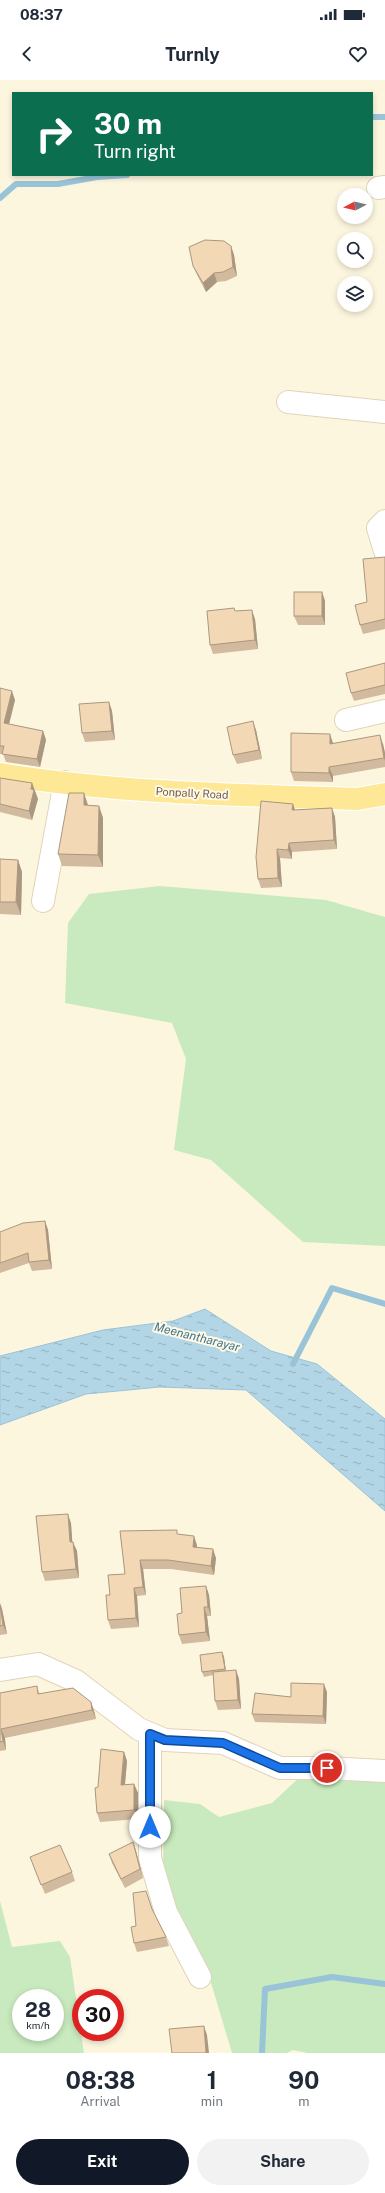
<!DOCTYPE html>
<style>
body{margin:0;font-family:"Public Sans",sans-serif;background:#f2f2f3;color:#1f2937;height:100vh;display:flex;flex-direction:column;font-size:15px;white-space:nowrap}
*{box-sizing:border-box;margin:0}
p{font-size:13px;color:#747a83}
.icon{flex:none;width:22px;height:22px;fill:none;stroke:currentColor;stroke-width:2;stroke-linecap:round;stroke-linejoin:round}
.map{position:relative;height:1973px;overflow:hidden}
.drawer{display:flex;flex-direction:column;background:#fff;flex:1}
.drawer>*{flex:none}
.guide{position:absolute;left:12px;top:12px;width:361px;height:84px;border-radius:0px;box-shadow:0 2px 6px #0003;background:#0b6e4f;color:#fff;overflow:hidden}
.needle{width:26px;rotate:263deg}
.fabs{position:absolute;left:337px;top:108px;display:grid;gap:8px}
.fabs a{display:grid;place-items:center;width:36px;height:36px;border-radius:50%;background:#fff;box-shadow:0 2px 6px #0003;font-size:20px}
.speed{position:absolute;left:12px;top:1909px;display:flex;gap:8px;font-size:20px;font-weight:700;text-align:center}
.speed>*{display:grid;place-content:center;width:52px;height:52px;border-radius:50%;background:#fff;box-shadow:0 2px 6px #0003;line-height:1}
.speed small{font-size:10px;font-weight:400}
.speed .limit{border:6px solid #d22;background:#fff;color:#111}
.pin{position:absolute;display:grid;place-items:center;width:34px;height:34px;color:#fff;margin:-17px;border:2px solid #fff;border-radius:50%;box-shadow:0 1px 4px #0007}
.me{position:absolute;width:44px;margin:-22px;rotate:0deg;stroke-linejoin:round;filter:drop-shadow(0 0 3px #0008)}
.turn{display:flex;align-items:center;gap:14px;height:84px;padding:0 16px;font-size:18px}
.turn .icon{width:52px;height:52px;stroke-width:2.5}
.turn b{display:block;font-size:28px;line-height:34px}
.eta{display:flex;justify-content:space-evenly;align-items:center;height:68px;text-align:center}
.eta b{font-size:24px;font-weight:700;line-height:28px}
.action{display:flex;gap:8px;margin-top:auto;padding:8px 16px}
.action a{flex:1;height:46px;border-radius:24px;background:#111827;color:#fff;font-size:16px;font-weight:700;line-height:46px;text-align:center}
.action a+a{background:#f2f2f3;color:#1f2937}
.status{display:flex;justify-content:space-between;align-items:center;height:28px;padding:0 20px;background:#fff;direction:ltr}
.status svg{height:11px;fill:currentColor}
header{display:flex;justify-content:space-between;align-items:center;height:52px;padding:0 16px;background:#fff;font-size:18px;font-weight:700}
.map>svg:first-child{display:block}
.green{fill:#c8eabe;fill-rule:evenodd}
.water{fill:url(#water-ripples);stroke:#99c4d8}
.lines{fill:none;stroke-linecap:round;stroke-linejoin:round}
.stream{stroke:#99c4d8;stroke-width:6}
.minor-casing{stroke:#e1d3bb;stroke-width:24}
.major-casing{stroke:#fff;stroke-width:24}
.minor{stroke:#fff;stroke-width:22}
.major{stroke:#fee895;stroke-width:22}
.wall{fill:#d1ba9d}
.shaded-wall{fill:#aa977f}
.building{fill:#f3d8b6;stroke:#aa977f}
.route-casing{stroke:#114b97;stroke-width:10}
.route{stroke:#1a73e8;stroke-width:7}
.labels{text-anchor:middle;stroke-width:4;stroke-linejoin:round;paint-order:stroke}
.street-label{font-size:11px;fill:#735e46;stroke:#fff9e6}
.water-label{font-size:12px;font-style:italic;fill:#42768f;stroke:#fff9e6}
</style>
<div class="status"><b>08:37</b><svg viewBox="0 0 49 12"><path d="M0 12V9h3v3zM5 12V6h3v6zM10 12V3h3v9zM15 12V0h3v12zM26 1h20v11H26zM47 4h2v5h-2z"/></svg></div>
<header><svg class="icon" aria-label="back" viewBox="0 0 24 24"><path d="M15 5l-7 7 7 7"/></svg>Turnly<svg class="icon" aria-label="heart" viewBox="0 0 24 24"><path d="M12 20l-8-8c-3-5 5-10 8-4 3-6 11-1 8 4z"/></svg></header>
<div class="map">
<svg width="385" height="1973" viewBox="0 0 385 1973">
<defs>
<pattern id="water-ripples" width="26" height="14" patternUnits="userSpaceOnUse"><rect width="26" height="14" fill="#b3d6e6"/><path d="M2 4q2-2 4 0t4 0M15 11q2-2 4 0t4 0" fill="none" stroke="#96b1bc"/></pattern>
</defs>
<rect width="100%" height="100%" fill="#fdf6df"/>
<!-- green -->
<g class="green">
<polygon points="160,806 326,820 385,837 385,1166 303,1162 211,1080 174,1070 186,979 172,943 65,923 68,843 89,814"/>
<polygon points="302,1695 385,1701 385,1973 308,1973 293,1970 287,1973 232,1973 206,1886 180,1843 163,1786 164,1720 200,1724 219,1737 272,1723"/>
<path d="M0,1821L12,1867L60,1861L70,1877L84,1973H0ZM21,1918H55V1952H21Z"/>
</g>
<!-- water -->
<polygon class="water" points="205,1229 271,1271 317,1284 385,1339 385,1431 246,1310 160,1307 86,1314 0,1345 0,1276 103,1250 173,1241"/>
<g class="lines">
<!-- stream -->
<g class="stream">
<polyline points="372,37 385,37"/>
<polyline points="0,118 16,104 58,104 97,97 127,95"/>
<polyline points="293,1284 332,1208 385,1224"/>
<polyline points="262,1973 265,1909 332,1897 385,1904"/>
</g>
<!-- minor casing -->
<g class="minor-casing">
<g id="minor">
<polyline points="378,108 385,107"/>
<polyline points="288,322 385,332"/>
<polyline points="385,441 378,448 385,471"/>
<polyline points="346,640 385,631"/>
<polyline points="43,821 65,702"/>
<polyline points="0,1590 38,1584 76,1601 139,1649 165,1660 223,1663 280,1688 327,1688 385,1691"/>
<polyline points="150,1654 150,1778 166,1832 200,1897"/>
</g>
</g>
<!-- major casing -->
<g class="major-casing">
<path id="major" d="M0,694C118,713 237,715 357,719L385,714"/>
</g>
<!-- minor -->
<use href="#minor" class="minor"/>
<!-- major -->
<use href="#major" class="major"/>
</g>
<!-- wall -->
<g class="wall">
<polygon points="231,166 234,175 237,196 226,201 217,202 206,212 197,195 193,186"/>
<polygon points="385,477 385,549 363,554 360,545 367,522"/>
<polygon points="322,512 325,521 325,545 298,545 294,536"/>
<polygon points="236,531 255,539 258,569 213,574 210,565"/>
<polygon points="385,583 385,614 354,621 351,613"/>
<polygon points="0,608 15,620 9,644 43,651 46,660 40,687 6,682 3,674 0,674"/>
<polygon points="109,622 112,631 115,660 85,662 82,653"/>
<polygon points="256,650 262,679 237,684 233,675"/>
<polygon points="333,663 383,664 385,673 385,687 333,696 333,702 294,701 291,692"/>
<polygon points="0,698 32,703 38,719 32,740 0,732"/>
<polygon points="293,724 295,730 332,728 335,737 337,769 292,772 292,779 280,778 282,807 261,808 258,799"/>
<polygon points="88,725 99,726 103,738 103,787 62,786 58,774"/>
<polygon points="0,779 18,780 22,792 21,835 0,834"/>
<polygon points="45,1141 48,1150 52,1189 32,1191 29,1183 0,1193 0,1152"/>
<polygon points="71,1443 72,1462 77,1471 79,1498 45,1501 42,1492"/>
<polygon points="120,1451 179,1455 197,1465 197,1467 216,1478 214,1495 171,1489 143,1489 146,1515 137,1516 139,1547 111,1549 108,1540 110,1515 125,1494"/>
<polygon points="206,1506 209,1515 211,1536 207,1536 210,1561 182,1564 179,1555 182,1533"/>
<polygon points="0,1523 2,1529 7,1554 0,1555"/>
<polygon points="222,1572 224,1577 226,1591 236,1590 239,1599 241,1629 218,1630 215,1621 213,1595 204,1597 202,1592"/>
<polygon points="37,1606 39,1613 91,1622 94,1631 96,1639 5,1658 6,1670 0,1671 0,1613"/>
<polygon points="327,1612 326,1644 255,1642 252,1634 291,1617"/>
<polygon points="124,1672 127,1681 125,1705 134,1704 138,1713 138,1739 100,1742 97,1733 98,1707"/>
<polygon points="133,1762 136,1771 143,1798 125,1808 112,1783 109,1774"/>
<polygon points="30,1777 72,1792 75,1801 45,1814"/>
<polygon points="146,1811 153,1831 166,1857 169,1866 137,1872 134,1863 136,1846"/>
</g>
<!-- shaded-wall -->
<g class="shaded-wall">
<polygon points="231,166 234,175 237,196 233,187"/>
<polygon points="214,193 217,202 206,212 203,203"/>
<polygon points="322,512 325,521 325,545 322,536"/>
<polygon points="252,530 255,539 258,569 255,560"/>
<polygon points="12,611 15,620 7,652 4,643"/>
<polygon points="109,622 112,631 115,660 112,651"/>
<polygon points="253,641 256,650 262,679 259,670"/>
<polygon points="43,651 46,660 40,687 37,679"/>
<polygon points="330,654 333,663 333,673 330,664"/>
<polygon points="380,655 383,664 385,673 385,681 384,678"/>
<polygon points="329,687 333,696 333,702 329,693"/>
<polygon points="32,703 38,719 32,740 29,731 31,709"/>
<polygon points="84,713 88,725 84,725"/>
<polygon points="293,724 296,733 292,730"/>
<polygon points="99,726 103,738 103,787 98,775"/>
<polygon points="332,728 335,737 337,769 334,760"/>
<polygon points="289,763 292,772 292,779 288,770"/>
<polygon points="277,769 280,778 282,807 278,798"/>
<polygon points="18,780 22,792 21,835 16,822"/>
<polygon points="45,1141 48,1150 52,1189 49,1180"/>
<polygon points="68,1434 71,1443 73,1471 70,1462"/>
<polygon points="194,1456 197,1465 196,1475 193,1467"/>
<polygon points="73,1462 77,1471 79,1498 76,1489"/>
<polygon points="213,1469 216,1478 214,1495 211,1486"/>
<polygon points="140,1480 143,1489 146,1515 143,1507"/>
<polygon points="206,1506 209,1515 211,1536 208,1527"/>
<polygon points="134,1508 137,1516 139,1547 136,1538"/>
<polygon points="0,1523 2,1529 7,1554 3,1545"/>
<polygon points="204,1527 207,1536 210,1561 206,1552"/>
<polygon points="222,1572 224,1577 226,1593 225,1589"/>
<polygon points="236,1590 239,1599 241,1629 238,1620"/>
<polygon points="324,1604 327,1612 326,1644 323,1636"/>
<polygon points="91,1622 94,1631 96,1639 92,1630"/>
<polygon points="1,1649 5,1658 6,1670 3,1661"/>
<polygon points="124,1672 127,1681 124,1714 121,1705"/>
<polygon points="134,1704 138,1713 138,1739 134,1730"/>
<polygon points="133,1762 136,1771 143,1798 140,1789"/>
<polygon points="204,1946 207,1955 209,1973 206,1973"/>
</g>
<!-- building -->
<g class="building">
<polygon points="205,160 224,161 231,166 233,187 223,192 214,193 203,203 193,186 189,167"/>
<polygon points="385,477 385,539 360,545 355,525 367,522 363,479"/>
<rect x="294" y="512" width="28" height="24"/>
<polygon points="234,528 235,531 252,530 255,560 210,565 207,531"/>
<polygon points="385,583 385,605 351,613 346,593"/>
<polygon points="0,608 12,611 4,643 43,651 37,679 2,674 4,666 0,666"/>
<polygon points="109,622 112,651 82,653 79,624"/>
<polygon points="253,641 259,670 233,675 227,647"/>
<polygon points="291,653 330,654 330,664 380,655 384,678 329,687 329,693 291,692"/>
<polygon points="0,698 32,703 31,709 34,710 29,731 0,724"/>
<polygon points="69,713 84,713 84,725 99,726 98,775 58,774"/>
<polygon points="261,721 293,724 292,730 332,728 334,760 289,763 288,770 277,769 278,798 258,799 256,777"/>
<polygon points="0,779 18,780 16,822 0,822"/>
<polygon points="45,1141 49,1180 29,1182 28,1173 0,1183 0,1152 23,1143"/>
<polygon points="68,1434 70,1462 73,1462 76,1489 42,1492 36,1436"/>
<polygon points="177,1450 177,1454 194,1456 193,1467 213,1469 211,1486 168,1480 140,1480 143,1507 134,1508 136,1538 108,1540 106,1515 110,1515 108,1495 125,1494 120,1451"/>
<polygon points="206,1506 208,1527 204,1527 206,1552 179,1555 177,1534 182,1533 180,1508"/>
<polygon points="0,1525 3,1545 0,1546"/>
<polygon points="222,1572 225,1589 202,1592 200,1575"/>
<polygon points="236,1590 238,1620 215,1621 213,1592"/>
<polygon points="291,1603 324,1604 323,1636 252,1634 255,1613 291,1617"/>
<polygon points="37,1606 38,1614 73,1608 91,1622 92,1630 1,1649 3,1661 0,1662 0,1613"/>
<polygon points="101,1669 124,1672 121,1705 134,1704 134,1730 97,1733 95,1708 98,1707"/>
<polygon points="133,1762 140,1789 121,1799 109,1774"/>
<polygon points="60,1765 72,1792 41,1805 30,1777"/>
<polygon points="146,1811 152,1829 166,1857 134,1863 131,1847 136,1846 133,1813"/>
<polygon points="204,1946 206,1973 172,1973 169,1949"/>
</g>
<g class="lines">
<!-- route casing -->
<g class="route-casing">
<polyline id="route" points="150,1747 150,1654 165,1660 223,1663 280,1688 327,1688"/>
</g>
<!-- route -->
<use href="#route" class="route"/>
</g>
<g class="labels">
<!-- street labels -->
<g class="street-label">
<text transform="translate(192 713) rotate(3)" y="4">Ponpally Road</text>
</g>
<!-- water labels -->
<g class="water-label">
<text transform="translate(197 1257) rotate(14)" y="4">Meenantharayar</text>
</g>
</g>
</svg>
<div class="fabs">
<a><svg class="needle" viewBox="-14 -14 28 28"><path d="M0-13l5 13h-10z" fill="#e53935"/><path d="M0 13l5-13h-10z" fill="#747a83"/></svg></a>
<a><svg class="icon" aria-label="search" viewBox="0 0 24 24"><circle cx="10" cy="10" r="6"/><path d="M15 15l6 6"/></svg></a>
<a><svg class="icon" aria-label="layers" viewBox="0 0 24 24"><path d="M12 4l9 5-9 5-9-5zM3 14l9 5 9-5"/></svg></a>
</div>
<div class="speed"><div>28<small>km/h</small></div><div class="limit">30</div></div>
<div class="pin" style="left:327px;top:1688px;background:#d93025"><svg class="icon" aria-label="arrive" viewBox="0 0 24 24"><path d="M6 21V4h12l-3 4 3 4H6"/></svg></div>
<svg class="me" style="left:150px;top:1747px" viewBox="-20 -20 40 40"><circle r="19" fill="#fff"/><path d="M0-13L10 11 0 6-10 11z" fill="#1a73e8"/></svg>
<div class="guide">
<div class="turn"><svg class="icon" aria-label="right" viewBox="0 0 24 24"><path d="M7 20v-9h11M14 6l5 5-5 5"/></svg><div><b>30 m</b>Turn right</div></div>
</div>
</div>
<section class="drawer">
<div class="eta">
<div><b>08:38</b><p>Arrival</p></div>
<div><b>1</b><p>min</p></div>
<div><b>90</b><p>m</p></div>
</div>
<div class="action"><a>Exit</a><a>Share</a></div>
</section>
